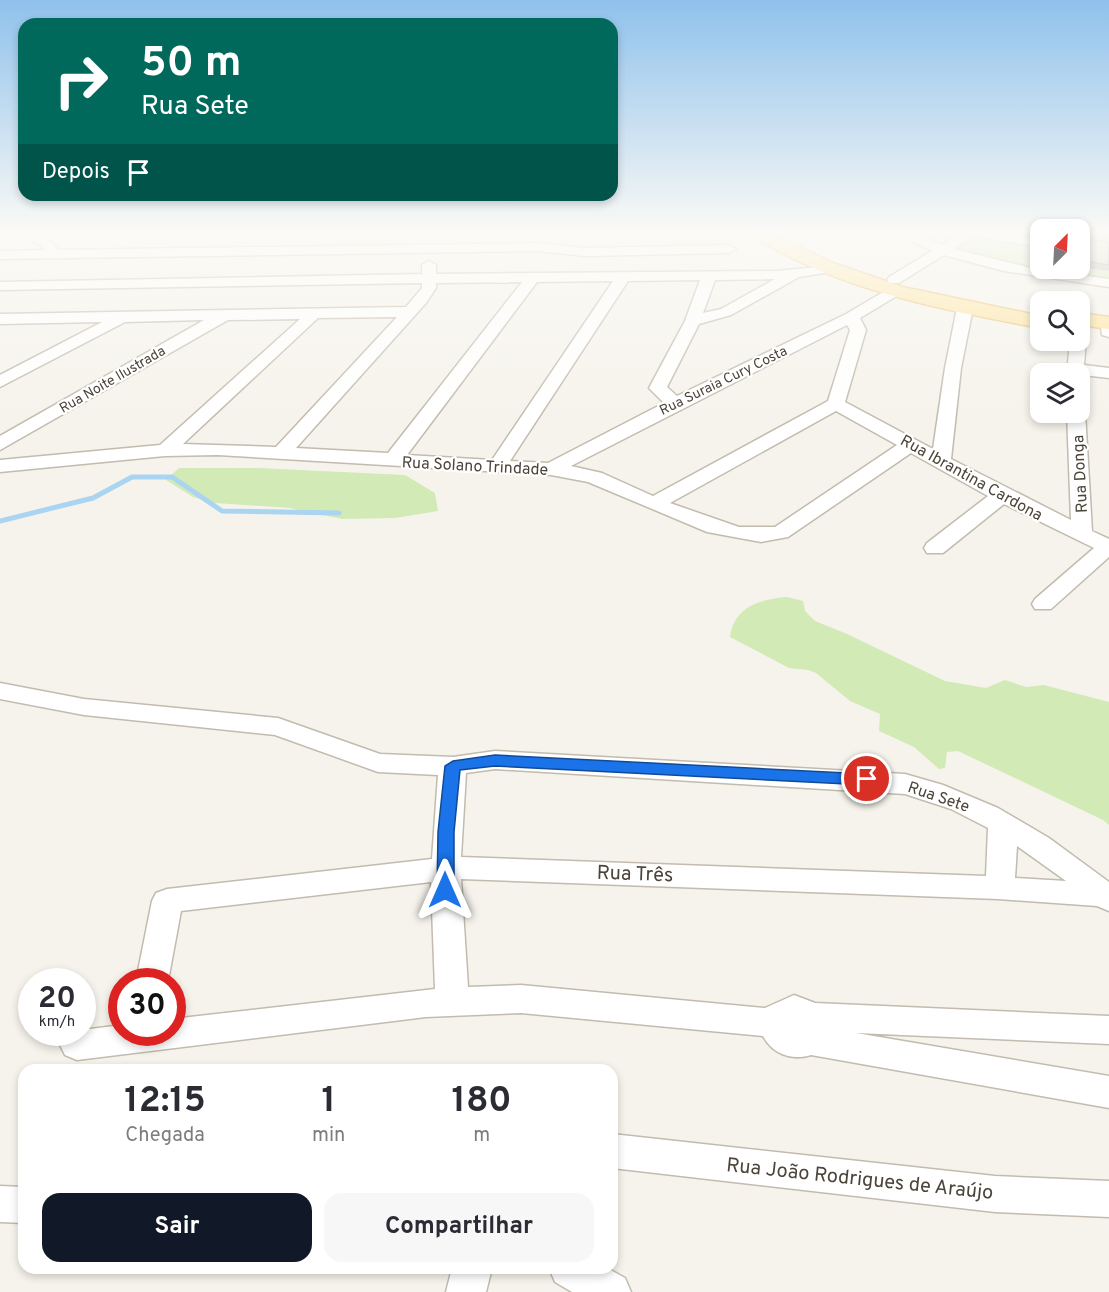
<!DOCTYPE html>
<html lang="pt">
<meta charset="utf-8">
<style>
body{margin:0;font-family:Overpass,sans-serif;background:#f7f7f7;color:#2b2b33;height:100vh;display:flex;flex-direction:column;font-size:22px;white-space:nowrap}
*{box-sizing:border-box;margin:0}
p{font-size:20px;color:#7c7c81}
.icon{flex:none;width:33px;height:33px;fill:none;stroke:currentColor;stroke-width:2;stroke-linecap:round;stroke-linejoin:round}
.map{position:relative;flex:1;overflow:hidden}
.side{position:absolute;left:18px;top:1064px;width:600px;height:210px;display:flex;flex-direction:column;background:#fff;border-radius:18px;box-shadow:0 3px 9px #0003}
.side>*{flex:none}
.banner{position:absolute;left:18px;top:18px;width:600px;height:183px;border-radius:18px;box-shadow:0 3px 9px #0003;background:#00695c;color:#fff;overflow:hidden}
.needle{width:39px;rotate:24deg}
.fabs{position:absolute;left:1030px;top:219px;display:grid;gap:12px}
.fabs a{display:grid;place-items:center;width:60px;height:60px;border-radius:12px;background:#fff;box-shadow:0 3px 9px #0003;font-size:30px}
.speed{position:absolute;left:18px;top:968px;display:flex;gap:12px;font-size:30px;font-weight:700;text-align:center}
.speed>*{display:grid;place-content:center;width:78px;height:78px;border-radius:50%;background:#fff;box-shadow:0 3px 9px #0003;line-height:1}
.speed small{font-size:15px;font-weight:400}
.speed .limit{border:9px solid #d22;background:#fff;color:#111}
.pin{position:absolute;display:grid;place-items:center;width:51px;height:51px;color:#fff;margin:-26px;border:3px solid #fff;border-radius:50%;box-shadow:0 2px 6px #0007}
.me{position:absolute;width:66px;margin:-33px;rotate:0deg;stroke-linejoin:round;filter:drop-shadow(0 0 4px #0008)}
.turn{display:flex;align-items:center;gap:21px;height:126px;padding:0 24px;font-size:27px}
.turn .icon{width:78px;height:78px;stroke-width:2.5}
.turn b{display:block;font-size:42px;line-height:51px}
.then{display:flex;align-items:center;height:57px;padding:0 24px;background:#0003;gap:12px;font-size:22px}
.eta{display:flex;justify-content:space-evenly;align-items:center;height:102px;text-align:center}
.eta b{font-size:36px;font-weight:700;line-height:42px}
.primary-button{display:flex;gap:12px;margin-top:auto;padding:12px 24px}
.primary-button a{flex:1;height:69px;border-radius:18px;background:#111827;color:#fff;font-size:24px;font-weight:700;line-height:69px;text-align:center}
.primary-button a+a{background:#f7f7f7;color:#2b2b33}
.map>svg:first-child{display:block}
.green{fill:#d2eab5}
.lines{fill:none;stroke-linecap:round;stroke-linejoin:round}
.stream{stroke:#a9d4f2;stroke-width:5}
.minor-casing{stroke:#c2bbae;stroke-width:3}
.major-casing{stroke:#e6c16a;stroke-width:3}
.minor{fill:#fff;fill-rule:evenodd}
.major{fill:#ffe39c;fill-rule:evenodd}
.wall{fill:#bab2a6}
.building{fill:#d8cfc1;stroke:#979187;stroke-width:1.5}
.route{fill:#1a73e8;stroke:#114b97;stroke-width:1.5}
.labels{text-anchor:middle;stroke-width:4.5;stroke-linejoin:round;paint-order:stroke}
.far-street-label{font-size:14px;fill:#4b4439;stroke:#fff}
.street-label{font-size:16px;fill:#4b4439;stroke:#fff}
.near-street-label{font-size:20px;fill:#4b4439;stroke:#fff}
</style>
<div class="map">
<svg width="1109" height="1292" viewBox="0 0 1109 1292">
<rect width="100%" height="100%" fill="#f6f3ec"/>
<!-- green -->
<g class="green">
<path d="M983,234H1041V268H1080V234H1109V279C1084,276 967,262 956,246L968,238Z"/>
<polygon points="179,468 258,468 405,475 435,493 438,511 395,518 342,519 290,508 215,503 193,497 166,480"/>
<path d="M787,597L803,601L805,611L815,621L847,634L945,681L986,688L1005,680L1026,687L1044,685L1109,702V825L1103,820L958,751L947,752L945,768L939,769L914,747L879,731L880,714L850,701L816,673L808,670L789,668L730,637C734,606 761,599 787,597Z"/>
</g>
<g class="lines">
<!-- stream -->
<polyline class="stream" points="0,521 93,498 132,477 172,477 222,511 339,513"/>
<!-- minor casing -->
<g class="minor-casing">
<g id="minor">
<path d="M16,234C35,233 47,234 58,250L538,243L584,248L729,245L736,249L729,253L584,256L538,251L0,259V251L45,250L41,245Z"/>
<polygon points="897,234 915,234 942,245 960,234 976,234 954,249 1031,268 1109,279 1109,287 1004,271 944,255 899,283 889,283 887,280 889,277 932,251"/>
<polygon points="977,234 1009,234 1041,239 1041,247 984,238"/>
<path d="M429,261L436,265V274L776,271L831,266V272L799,277L731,315L699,324L667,387L677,396L846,314L890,288H900L902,291L900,294L860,318L866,330L845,402L933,449L945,368L957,308L960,305H970L973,308L961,368L951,459L1071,520L1067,412H1080V408H1082L1085,412L1092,531L1109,539V557L1051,609H1035L1032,604L1035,599L1094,548L1004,504L943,553H927L924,548L927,543L988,496L911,453L788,537L761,542L707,532L588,482L551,475L218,455L165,456L0,472V460L160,445L300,319L228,320L0,450V436L204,320L125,322L0,387V375L102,322L0,324V314L406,307L422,288V283L0,290V282L422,274V265ZM775,279L721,309L703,313L715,280ZM700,280L685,321L649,388L664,403L548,463L510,461L628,281ZM613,281L492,460L407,455L537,282ZM522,282L388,453L296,448L426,303L436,288V283ZM397,317L276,447L183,444L318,318ZM847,325L850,330L828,401L653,496L602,473L571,466ZM836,411L897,445L775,527H739L670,503Z"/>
<polygon points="1109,322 1109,337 1102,335 1101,327"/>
<polygon points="1080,336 1086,340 1084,365 1109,368 1109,378 1083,375 1080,378 1080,374 1067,374 1070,340 1080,340"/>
<path d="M0,683L84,699L278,718L380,754L453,757L495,751L905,774L943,785L998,808L1049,838L1109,882V911L1097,906L998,899L461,879L468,987L521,985L765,1008L794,995L815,1003L1109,1016V1044L856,1033L1109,1076V1108L811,1055C792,1061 772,1054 763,1036L521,1013L426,1017L77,1060L65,1055L60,1045L65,1035L82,1032V1030L122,1025V1032H172V1019L435,989L431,882L181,911L168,981H136L152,901L156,893L167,889L432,859L438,775L378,772L275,735L84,715L0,699ZM495,769L905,794L951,809L988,828L986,876L461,857L466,773ZM1017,846L1066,881L1015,878Z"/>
<polygon points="612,1134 995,1176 1109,1181 1109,1217 995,1212 612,1168"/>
<polygon points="0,1186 24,1187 24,1223 0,1222"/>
<polygon points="452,1268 492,1268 486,1292 446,1292"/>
<polygon points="549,1268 607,1268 625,1278 631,1292 572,1292 555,1282"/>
</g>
</g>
<!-- major casing -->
<g class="major-casing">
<g id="major">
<path d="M752,234H772L833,263L903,287L1041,316V328C952,312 859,294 778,251C770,246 757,242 752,234Z"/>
<polygon points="1080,313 1109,317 1109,329 1080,325"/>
</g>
</g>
<!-- minor -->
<use href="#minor" class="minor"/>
<!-- major -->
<use href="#major" class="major"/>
</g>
<!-- wall -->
<polygon class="wall" points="1109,242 1109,271 1080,267 1080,252"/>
<!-- building -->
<polygon class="building" points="1087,239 1109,242 1109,265 1080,260 1080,252"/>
<!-- sky -->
<linearGradient id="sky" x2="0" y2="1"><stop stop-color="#8fc1ec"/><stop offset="0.56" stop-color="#fbfaf6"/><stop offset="1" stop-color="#fbfaf6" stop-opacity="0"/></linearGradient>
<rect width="1109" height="415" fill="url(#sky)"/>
<!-- route -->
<polygon class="route" points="495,755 867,774 875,779 867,785 495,766 460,770 454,832 454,890 451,894 439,894 437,890 438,832 445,766 453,761"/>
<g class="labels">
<!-- far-street labels -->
<g class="far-street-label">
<text transform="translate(112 379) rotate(-30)" y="5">Rua Noite Ilustrada</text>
<text transform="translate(723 380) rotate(-26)" y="5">Rua Suraia Cury Costa</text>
</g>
<!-- street labels -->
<g class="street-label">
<text transform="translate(475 465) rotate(3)" y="6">Rua Solano Trindade</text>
<text transform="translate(1079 474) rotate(-93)" y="6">Rua Donga</text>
<text transform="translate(972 477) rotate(29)" y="6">Rua Ibrantina Cardona</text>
<text transform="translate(939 796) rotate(19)" y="6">Rua Sete</text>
</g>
<!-- near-street labels -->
<g class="near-street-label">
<text transform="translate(635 873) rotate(2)" y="7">Rua Três</text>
<text transform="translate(860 1178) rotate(6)" y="7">Rua João Rodrigues de Araújo</text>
</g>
</g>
</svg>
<div class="fabs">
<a><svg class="needle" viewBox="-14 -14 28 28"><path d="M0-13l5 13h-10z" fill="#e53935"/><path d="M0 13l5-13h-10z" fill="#7c7c81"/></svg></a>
<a><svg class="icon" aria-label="search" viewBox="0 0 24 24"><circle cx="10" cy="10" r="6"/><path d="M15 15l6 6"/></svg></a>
<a><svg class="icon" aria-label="layers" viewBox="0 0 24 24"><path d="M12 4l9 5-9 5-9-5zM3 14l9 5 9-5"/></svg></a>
</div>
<div class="speed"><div>20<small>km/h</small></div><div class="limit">30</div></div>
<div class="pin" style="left:867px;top:779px;background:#d93025"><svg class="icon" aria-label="arrive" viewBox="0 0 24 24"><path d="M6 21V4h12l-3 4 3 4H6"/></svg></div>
<svg class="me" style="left:445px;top:890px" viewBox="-20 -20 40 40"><path d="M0-17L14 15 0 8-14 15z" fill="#1a73e8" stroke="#fff" stroke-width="4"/></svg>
<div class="banner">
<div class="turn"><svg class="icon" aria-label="right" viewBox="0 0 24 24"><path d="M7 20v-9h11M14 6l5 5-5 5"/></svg><div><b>50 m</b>Rua Sete</div></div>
<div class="then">Depois<svg class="icon" aria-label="arrive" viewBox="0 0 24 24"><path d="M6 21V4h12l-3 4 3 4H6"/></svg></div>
</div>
<section class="side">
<div class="eta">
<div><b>12:15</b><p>Chegada</p></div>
<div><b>1</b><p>min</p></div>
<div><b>180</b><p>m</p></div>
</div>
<div class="primary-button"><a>Sair</a><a>Compartilhar</a></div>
</section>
</div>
